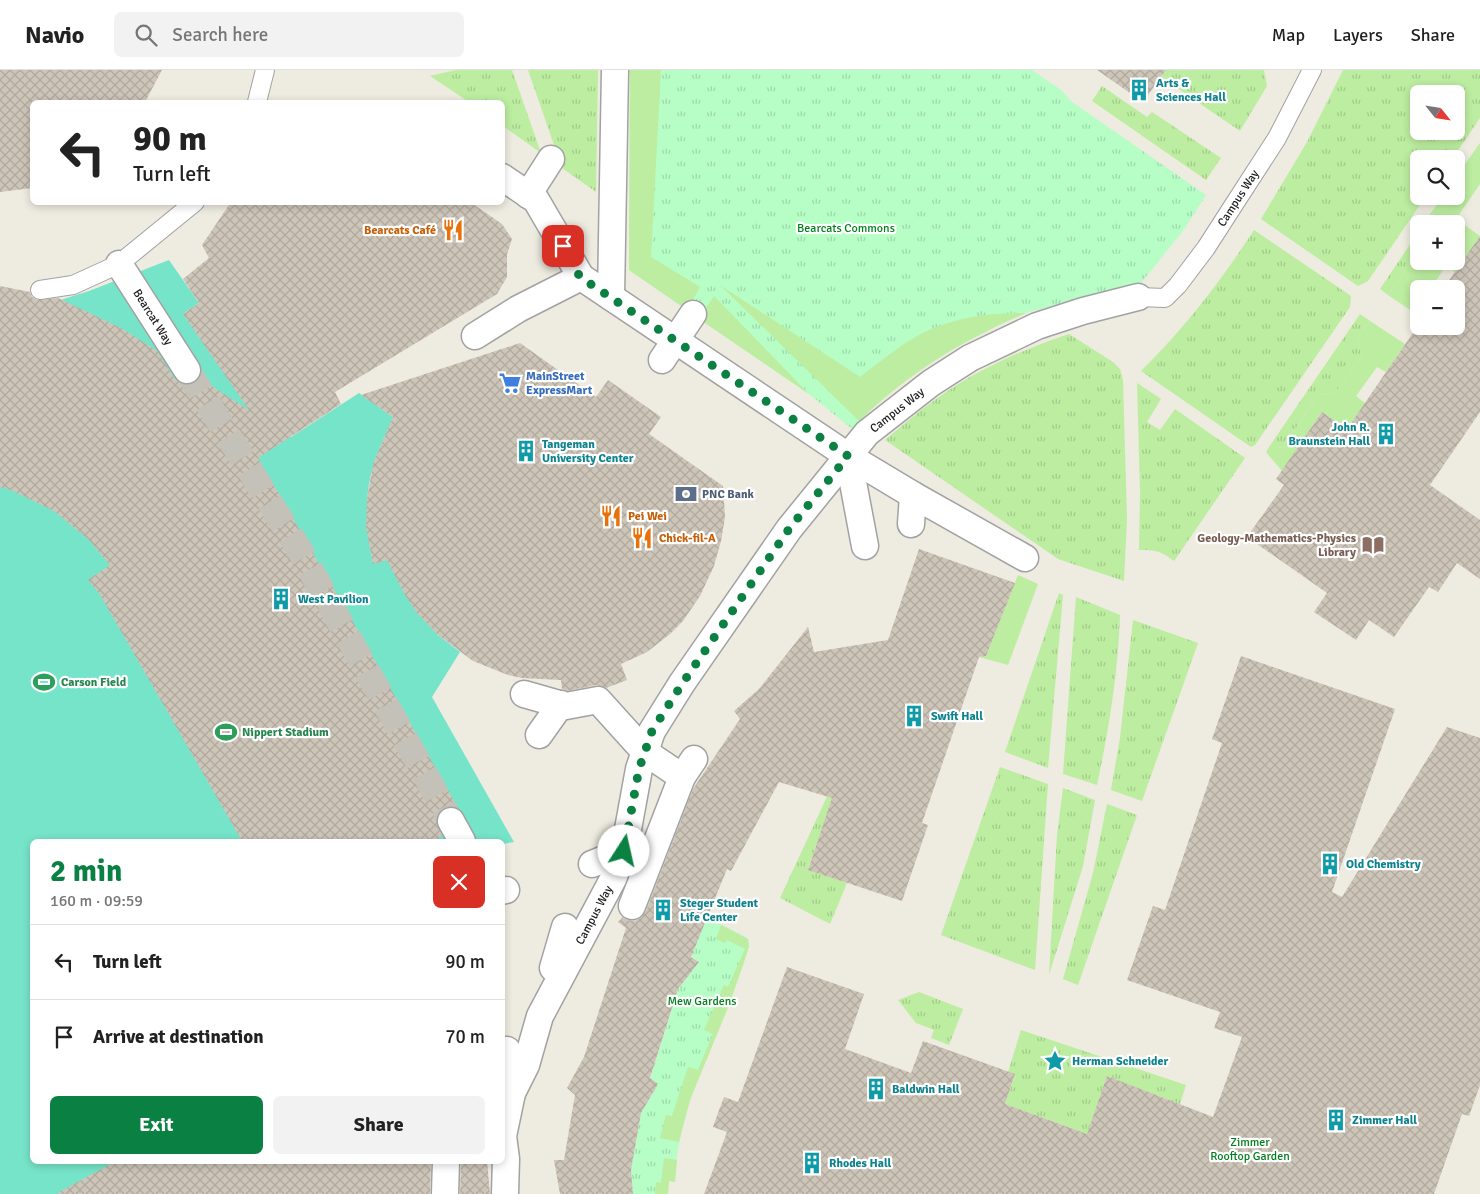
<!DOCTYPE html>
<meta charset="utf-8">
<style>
body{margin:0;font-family:Signika,sans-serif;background:#f2f2f2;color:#222;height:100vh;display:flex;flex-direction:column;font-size:19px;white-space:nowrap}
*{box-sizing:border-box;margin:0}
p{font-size:16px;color:#767676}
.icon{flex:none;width:28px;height:28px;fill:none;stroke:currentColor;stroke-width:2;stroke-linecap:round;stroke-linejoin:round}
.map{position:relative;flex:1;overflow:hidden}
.details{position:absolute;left:30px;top:769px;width:475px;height:325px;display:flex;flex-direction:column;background:#fff;border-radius:8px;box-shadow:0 2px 8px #0003}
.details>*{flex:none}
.top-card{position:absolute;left:30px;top:30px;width:475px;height:105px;border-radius:8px;box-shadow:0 2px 8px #0003;background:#fff;color:#222;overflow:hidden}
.needle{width:32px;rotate:120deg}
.tools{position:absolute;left:1410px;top:15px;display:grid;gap:10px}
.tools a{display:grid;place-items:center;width:55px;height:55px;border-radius:8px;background:#fff;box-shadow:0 2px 8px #0003;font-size:25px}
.pin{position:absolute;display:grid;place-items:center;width:42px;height:42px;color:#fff;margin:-21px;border-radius:10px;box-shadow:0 2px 8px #0006}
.me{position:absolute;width:55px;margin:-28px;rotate:10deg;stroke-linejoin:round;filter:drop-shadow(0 0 4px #0008)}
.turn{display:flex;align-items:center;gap:18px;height:105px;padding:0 20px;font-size:22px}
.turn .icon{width:65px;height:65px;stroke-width:2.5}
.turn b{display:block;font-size:35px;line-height:42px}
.round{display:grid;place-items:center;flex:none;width:52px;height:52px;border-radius:8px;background:#f2f2f2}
.overview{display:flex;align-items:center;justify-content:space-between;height:85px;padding:0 20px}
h1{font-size:30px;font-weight:800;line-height:38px;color:#0b8043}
.action{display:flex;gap:10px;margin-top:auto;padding:10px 20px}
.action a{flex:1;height:58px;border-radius:8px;background:#0b8043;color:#fff;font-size:20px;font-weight:800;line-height:58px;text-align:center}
.action a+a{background:#f2f2f2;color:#222}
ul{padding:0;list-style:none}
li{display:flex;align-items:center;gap:15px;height:75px;padding:0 20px;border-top:1px solid #e0e0e0}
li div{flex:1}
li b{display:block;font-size:19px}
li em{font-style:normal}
header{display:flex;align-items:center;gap:30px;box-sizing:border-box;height:70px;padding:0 25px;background:#fff;border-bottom:1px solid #e0e0e0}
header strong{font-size:24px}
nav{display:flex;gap:28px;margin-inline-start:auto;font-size:18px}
.search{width:350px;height:45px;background:#f2f2f2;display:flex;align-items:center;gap:12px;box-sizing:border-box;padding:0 18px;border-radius:8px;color:#767676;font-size:19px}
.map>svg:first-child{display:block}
.grass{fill:url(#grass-tufts);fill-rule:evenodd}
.park{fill:url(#park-tufts)}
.garden{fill:#bceda0}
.pitch{fill:#76e4c8}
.building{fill:url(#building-cross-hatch)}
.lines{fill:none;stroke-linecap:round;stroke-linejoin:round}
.pedestrian-tunnel{stroke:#c4c1b9;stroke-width:26;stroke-dasharray:26 13;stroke-linecap:butt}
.service-casing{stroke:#a2a2a2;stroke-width:20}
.pedestrian-casing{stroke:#a2a2a2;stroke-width:29}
.service{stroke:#fff;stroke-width:18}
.pedestrian{stroke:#fff;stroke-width:26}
.route{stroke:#0b8043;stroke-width:9;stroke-dasharray:0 16.2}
.labels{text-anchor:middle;stroke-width:4.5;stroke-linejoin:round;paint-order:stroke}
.culture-label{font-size:12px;font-weight:bold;fill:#0d838f;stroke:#fff;text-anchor:start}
.street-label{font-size:12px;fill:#1b1b1b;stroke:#fff}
.park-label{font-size:12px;fill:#03801d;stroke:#fff}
.food-label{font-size:12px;font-weight:bold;fill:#c56008;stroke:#fff;text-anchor:start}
.shop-label{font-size:12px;font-weight:bold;fill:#366cbe;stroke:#fff;text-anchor:start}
.service-label{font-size:12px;font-weight:bold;fill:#4e5e75;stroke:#fff;text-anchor:start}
.education-label{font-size:12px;font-weight:bold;fill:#785e54;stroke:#fff;text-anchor:end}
.leisure-label{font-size:12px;font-weight:bold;fill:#27864d;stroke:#fff;text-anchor:start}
</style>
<header>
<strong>Navio</strong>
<div class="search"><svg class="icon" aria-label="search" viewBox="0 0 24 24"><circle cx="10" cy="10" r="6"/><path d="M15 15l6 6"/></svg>Search here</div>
<nav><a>Map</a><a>Layers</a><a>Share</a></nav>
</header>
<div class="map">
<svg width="1480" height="1124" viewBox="0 0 1480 1124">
<defs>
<pattern id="grass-tufts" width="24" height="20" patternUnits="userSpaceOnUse" patternTransform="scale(1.25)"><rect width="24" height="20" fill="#bceda0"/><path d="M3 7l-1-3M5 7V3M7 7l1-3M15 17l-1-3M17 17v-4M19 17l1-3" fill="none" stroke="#a1cb89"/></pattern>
<pattern id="park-tufts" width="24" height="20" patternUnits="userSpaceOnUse" patternTransform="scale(1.25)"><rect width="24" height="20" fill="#b7fdc6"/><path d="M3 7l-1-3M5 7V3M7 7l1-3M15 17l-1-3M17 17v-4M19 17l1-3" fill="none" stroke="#9dd8aa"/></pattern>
<pattern id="building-cross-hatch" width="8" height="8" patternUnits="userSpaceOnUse" patternTransform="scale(1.25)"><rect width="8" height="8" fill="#cec5b9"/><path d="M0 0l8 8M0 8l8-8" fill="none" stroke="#b0a99e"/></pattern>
</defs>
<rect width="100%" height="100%" fill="#eeebe0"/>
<!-- grass -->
<g class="grass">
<polygon points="456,0 512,0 541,83 503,56 502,32 469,32 430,6"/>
<polygon points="528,0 598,0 596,122 562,98"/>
<polygon points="1166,0 1264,0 1267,16 1240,61 1161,7"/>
<path d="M1343,0H1480V48L1452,89H1419V126H1426L1368,211L1358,216L1261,149L1307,72ZM1419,24H1456V61H1419Z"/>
<polygon points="1102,16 1147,47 1152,42 1221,88 1206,110 1092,31"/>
<path d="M1254,160L1351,226L1350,237L1255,375L1251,377L1141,301C1185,258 1221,211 1254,160Z"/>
<polygon points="1419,161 1419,191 1428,191 1421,201 1405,201 1388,225 1380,219"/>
<path d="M1360,244L1370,251L1357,269L1362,286L1339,318L1334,323L1318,325L1284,376C1278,379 1275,378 1271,374Z"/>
<path d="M1069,264L1113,292L1120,299L1123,310L1127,449L1124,511L1058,489L885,370C903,355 920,340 939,327C978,299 1024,279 1069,264Z"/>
<path d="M1137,313L1161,329L1147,352L1160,360L1175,339L1245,388L1174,491C1161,481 1156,480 1139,480L1140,421Z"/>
<polygon points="1059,523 1063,525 1048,698 1005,682"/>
<path d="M1076,527L1120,545C1118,603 1109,658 1097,715L1063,704Z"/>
<polygon points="1133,550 1198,573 1142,731 1111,720 1120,668"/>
<polygon points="1000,697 1048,714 1035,900 941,865"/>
<polygon points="831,718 835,721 808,799 847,813 830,854 780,828"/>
<polygon points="1063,718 1095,730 1083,796 1049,905 1057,765"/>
<polygon points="1107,734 1137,745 1078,915 1063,909 1093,803"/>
<polygon points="919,922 963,939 949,975 931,968 934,960 916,953 898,930"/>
<polygon points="1021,960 1186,1015 1180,1034 1107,1007 1087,1064 1005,1034 1015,1005 1008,1002"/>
</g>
<!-- park -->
<g class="park">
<path d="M630,0H1032L1061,20L1072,32L1206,125L1183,161L1137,218C1110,223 1085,229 1059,235C1050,237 1041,239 1032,241C973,260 892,311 852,359L809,324L629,200Z"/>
<path d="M707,848L744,866L748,869L749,876C727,955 677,1028 675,1112L669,1111L668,1124H633L631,1100L641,1043L658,1014L650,1009L678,919L699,892L691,886Z"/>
</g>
<!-- garden -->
<g class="garden">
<polygon points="630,0 661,0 651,187 700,217 687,240 629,200"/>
<polygon points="1480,73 1480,114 1456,149 1480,166 1455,202 1446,196 1430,219 1419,219 1419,246 1388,225 1405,201 1421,201 1428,191 1456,191 1456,154 1432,154 1428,147 1443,126 1456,126 1456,107"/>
<path d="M720,215L860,307C872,298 884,288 897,279C937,250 977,243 1026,243C961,271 910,302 859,351Z"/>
<polygon points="714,226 809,324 699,249"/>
<polygon points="1370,251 1405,274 1386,302 1377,297 1356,326 1365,333 1347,359 1322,342 1282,401 1266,382 1271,374 1279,378 1284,376 1318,325 1334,323 1339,318 1362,286 1357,269"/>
<polygon points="1018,505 1038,514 1008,595 979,587 986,586"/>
<polygon points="721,855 748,869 749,876 747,883 729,935 690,1030 679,1072 660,1068 666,1045 672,1046 688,997 698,1000 713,964 704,960 724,915 728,917 745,879 727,870 725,873 716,869"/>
<polygon points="664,1088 677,1090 675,1112 669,1111 668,1124 655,1124 656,1112 661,1113"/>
</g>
<!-- pitch -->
<path class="pitch" d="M169,190L199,233L183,244L269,336L291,367L359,323L393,347C387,363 379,378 374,394C363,427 367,460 373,493L389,489L430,556L438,565L460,582L432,627L514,772L503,774L502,771H32V1091H253L193,1124H0V249L89,221Z"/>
<!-- building -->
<g class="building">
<polygon points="0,0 162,0 145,32 32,32 32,118 0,122"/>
<polygon points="1097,0 1166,0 1143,32"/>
<polygon points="231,132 470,132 502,154 512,169 507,184 507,207 497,224 335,322 341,334 258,388 361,566 458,738 451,736 444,738 438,743 436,751 442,765 437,771 242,771 99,523 88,510 110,495 88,469 54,441 11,420 0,417 0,216 30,222 32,227 37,230 58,228 121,258 157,281 174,308 180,313 188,315 195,313 199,308 249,340 183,244 199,233 183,209 209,188 202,175"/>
<polygon points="1480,166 1480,342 1430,415 1480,450 1480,509 1457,493 1438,522 1429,517 1394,567 1369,550 1356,570 1314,542 1327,523 1247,467 1284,415 1276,409 1322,342 1347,359 1419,254 1419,256 1456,256 1456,219 1443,219"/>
<polygon points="520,273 596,327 608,310 661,347 649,364 723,416 725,447 721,471 714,496 700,526 683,551 670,564 647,582 621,594 627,610 606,618 596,615 567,621 562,619 561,610 522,608 508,605 473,591 438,565 417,543 405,525 387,490 373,494 366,457 367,429 373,394 393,347 361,325"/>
<polygon points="919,479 1015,513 986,586 979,587 922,753 928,755 902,831 808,800 832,728 779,712 731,801 727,799 691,887 699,892 678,919 650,1008 658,1014 641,1043 631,1100 633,1124 560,1124 554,1090 564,1090 575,1025 567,1018 584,987 626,858 618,852 623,847 627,850 635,851 642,847 646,841 693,719 740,649 734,641 759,619 808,557 814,582 888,570"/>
<polygon points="1241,586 1395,639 1332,822 1342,827 1447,657 1480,668 1480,1015 1469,1046 1462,1044 1434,1124 704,1124 727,1062 713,1057 718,1043 724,1027 738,1032 787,897 864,924 845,979 911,1003 923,971 1015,1004 1005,1034 1087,1064 1107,1006 1213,1047 1242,967 1214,958 1220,942 1127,910 1153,836 1165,840 1222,673 1212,669"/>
<polygon points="116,1091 431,1091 430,1124 56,1124"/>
<polygon points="461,1091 487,1091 490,1124 460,1124"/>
</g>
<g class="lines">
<!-- pedestrian-tunnel -->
<polyline class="pedestrian-tunnel" points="187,300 299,479 451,751"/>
<!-- service casing -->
<g class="service-casing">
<g id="service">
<polyline points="257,32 265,0"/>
<polyline points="40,220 73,215 119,194 195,132"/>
<polyline points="1138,227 1165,228 1178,215 1206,178 1233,136 1277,68 1312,0"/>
</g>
</g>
<!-- pedestrian casing -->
<g class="pedestrian-casing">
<g id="pedestrian">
<polyline points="502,107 536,130 581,207 848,386 913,425 1025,488"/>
<polyline points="528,125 551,89"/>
<polyline points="119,194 187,300"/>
<polyline points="611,227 615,0"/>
<polyline points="475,266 518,239 581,207"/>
<polyline points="662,290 693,244"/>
<polyline points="848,386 865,476"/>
<polyline points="911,454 913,425"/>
<polyline points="524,624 566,636 598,630 645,682 682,707"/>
<polyline points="539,665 561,634"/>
<polyline points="451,751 462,771"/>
<polyline points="592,794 624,781 633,784"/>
<polyline points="502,821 506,820"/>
<polyline points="632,836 682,707 694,689"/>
<polyline points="553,898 565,857"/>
<polyline points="507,980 512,1023"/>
<polyline points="445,1124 446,1091"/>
<polyline points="505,1124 506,1089 503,1066 512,1023 526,995 540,946 613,809 624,781 639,699 652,661 682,613 789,459 867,363 931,313 970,288 1037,256 1083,241 1138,227"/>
</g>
</g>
<!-- service -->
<use href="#service" class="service"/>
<!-- pedestrian -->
<use href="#pedestrian" class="pedestrian"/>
</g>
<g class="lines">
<!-- route -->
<polyline class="route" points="563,176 580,207 848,386 789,459 682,614 652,661 639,699 624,781"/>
</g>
<!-- icons -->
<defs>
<g id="building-bare" transform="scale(1.725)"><path d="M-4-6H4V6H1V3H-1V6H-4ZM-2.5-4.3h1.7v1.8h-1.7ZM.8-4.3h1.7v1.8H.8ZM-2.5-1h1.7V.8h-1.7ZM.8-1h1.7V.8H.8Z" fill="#0f9aa8" stroke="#fff" stroke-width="2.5" paint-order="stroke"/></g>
<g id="restaurant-bare" transform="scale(1.725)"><path d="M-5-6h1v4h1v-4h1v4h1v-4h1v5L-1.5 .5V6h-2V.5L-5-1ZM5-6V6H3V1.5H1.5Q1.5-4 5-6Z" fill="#e8710a" stroke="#fff" stroke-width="2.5" paint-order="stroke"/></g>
<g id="supermarket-bare" transform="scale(1.725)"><path d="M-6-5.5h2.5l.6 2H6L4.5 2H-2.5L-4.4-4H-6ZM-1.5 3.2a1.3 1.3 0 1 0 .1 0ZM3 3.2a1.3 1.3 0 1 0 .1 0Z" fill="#3f7fe0" stroke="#fff" stroke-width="2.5" paint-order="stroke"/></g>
<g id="bank-bare" transform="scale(1.725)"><path d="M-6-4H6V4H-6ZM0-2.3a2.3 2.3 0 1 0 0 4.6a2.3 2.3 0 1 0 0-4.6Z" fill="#5c6f8a" stroke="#fff" stroke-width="2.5" paint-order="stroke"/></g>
<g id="library-bare" transform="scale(1.725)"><path d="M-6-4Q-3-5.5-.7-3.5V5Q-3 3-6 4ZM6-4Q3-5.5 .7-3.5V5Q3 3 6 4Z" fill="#8d6e63" stroke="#fff" stroke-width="2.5" paint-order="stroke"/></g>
<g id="stadium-bare" transform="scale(1.725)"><path d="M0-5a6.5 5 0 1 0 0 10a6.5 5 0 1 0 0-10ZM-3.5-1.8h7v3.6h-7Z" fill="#2e9e5b" stroke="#fff" stroke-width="2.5" paint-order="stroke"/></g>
<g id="sight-bare" transform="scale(1.725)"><path d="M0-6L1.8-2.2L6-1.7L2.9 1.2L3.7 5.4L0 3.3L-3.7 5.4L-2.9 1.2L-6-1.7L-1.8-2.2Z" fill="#0f9aa8" stroke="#fff" stroke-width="2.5" paint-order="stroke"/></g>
</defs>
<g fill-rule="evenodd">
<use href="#building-bare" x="1139" y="20"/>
<use href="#restaurant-bare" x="453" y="160"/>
<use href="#supermarket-bare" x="510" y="313"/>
<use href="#building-bare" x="1386" y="364"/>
<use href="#building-bare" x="526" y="381"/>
<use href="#bank-bare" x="686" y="424"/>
<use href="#restaurant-bare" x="611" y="446"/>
<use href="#restaurant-bare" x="642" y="468"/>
<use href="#library-bare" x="1373" y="475"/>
<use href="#building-bare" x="281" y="529"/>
<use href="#stadium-bare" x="44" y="612"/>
<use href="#building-bare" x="914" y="646"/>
<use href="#stadium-bare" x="226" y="662"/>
<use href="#building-bare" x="1330" y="794"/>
<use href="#building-bare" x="663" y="840"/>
<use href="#sight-bare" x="1055" y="991"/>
<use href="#building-bare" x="876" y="1019"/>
<use href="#building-bare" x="1336" y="1050"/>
<use href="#building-bare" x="812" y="1093"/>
</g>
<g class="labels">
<!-- culture labels -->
<g class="culture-label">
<text x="1156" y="17">Arts &amp;<tspan x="1156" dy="14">Sciences Hall</tspan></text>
<text x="1370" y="361" text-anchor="end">John R.<tspan x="1370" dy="14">Braunstein Hall</tspan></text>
<text x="542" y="378">Tangeman<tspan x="542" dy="14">University Center</tspan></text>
<text x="298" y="533">West Pavilion</text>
<text x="931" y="650">Swift Hall</text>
<text x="1346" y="798">Old Chemistry</text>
<text x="680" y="837">Steger Student<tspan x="680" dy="14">Life Center</tspan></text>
<text x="1072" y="995">Herman Schneider</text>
<text x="892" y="1023">Baldwin Hall</text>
<text x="1352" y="1054">Zimmer Hall</text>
<text x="829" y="1097">Rhodes Hall</text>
</g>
<!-- street labels -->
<g class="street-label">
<text transform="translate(1238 128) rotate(-57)" y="4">Campus Way</text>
<text transform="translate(153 247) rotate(58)" y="4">Bearcat Way</text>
<text transform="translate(897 340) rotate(-38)" y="4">Campus Way</text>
<text transform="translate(594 845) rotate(-62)" y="4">Campus Way</text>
</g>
<!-- park labels -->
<g class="park-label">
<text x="846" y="162">Bearcats Commons</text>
<text x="702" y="935">Mew Gardens</text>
<text x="1250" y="1076">Zimmer<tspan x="1250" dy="14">Rooftop Garden</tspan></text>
</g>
<!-- food labels -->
<g class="food-label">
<text x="436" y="164" text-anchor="end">Bearcats Café</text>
<text x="628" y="450">Pei Wei</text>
<text x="659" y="472">Chick-fil-A</text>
</g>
<!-- shop labels -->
<g class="shop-label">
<text x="526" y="310">MainStreet<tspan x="526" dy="14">ExpressMart</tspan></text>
</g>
<!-- service labels -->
<g class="service-label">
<text x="702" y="428">PNC Bank</text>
</g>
<!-- education labels -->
<g class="education-label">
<text x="1356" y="472">Geology-Mathematics-Physics<tspan x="1356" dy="14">Library</tspan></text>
</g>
<!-- leisure labels -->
<g class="leisure-label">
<text x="61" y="616">Carson Field</text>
<text x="242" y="666">Nippert Stadium</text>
</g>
</g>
</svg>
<div class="tools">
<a><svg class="needle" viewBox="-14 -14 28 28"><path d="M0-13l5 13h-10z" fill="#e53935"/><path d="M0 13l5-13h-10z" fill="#767676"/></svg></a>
<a><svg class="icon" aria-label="search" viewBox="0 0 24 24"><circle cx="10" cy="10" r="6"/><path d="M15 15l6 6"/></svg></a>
<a>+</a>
<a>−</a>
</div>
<div class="pin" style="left:563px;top:176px;background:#d93025"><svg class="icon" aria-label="arrive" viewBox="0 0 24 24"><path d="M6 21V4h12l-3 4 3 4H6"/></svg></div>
<svg class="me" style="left:624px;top:781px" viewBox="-20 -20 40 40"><circle r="19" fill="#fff"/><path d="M0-13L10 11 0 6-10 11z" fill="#0b8043"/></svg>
<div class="top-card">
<div class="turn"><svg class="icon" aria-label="left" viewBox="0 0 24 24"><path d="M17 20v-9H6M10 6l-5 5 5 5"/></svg><div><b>90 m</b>Turn left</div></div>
</div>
<section class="details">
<div class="overview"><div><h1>2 min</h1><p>160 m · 09:59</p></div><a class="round" style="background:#d93025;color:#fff"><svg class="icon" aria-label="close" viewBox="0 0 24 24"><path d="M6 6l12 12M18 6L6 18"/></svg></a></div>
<ul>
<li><svg class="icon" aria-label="left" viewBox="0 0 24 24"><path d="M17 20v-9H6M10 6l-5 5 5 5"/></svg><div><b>Turn left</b></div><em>90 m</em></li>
<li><svg class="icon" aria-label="arrive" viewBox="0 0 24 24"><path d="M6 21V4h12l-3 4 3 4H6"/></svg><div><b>Arrive at destination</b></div><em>70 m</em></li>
</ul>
<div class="action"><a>Exit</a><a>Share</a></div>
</section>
</div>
